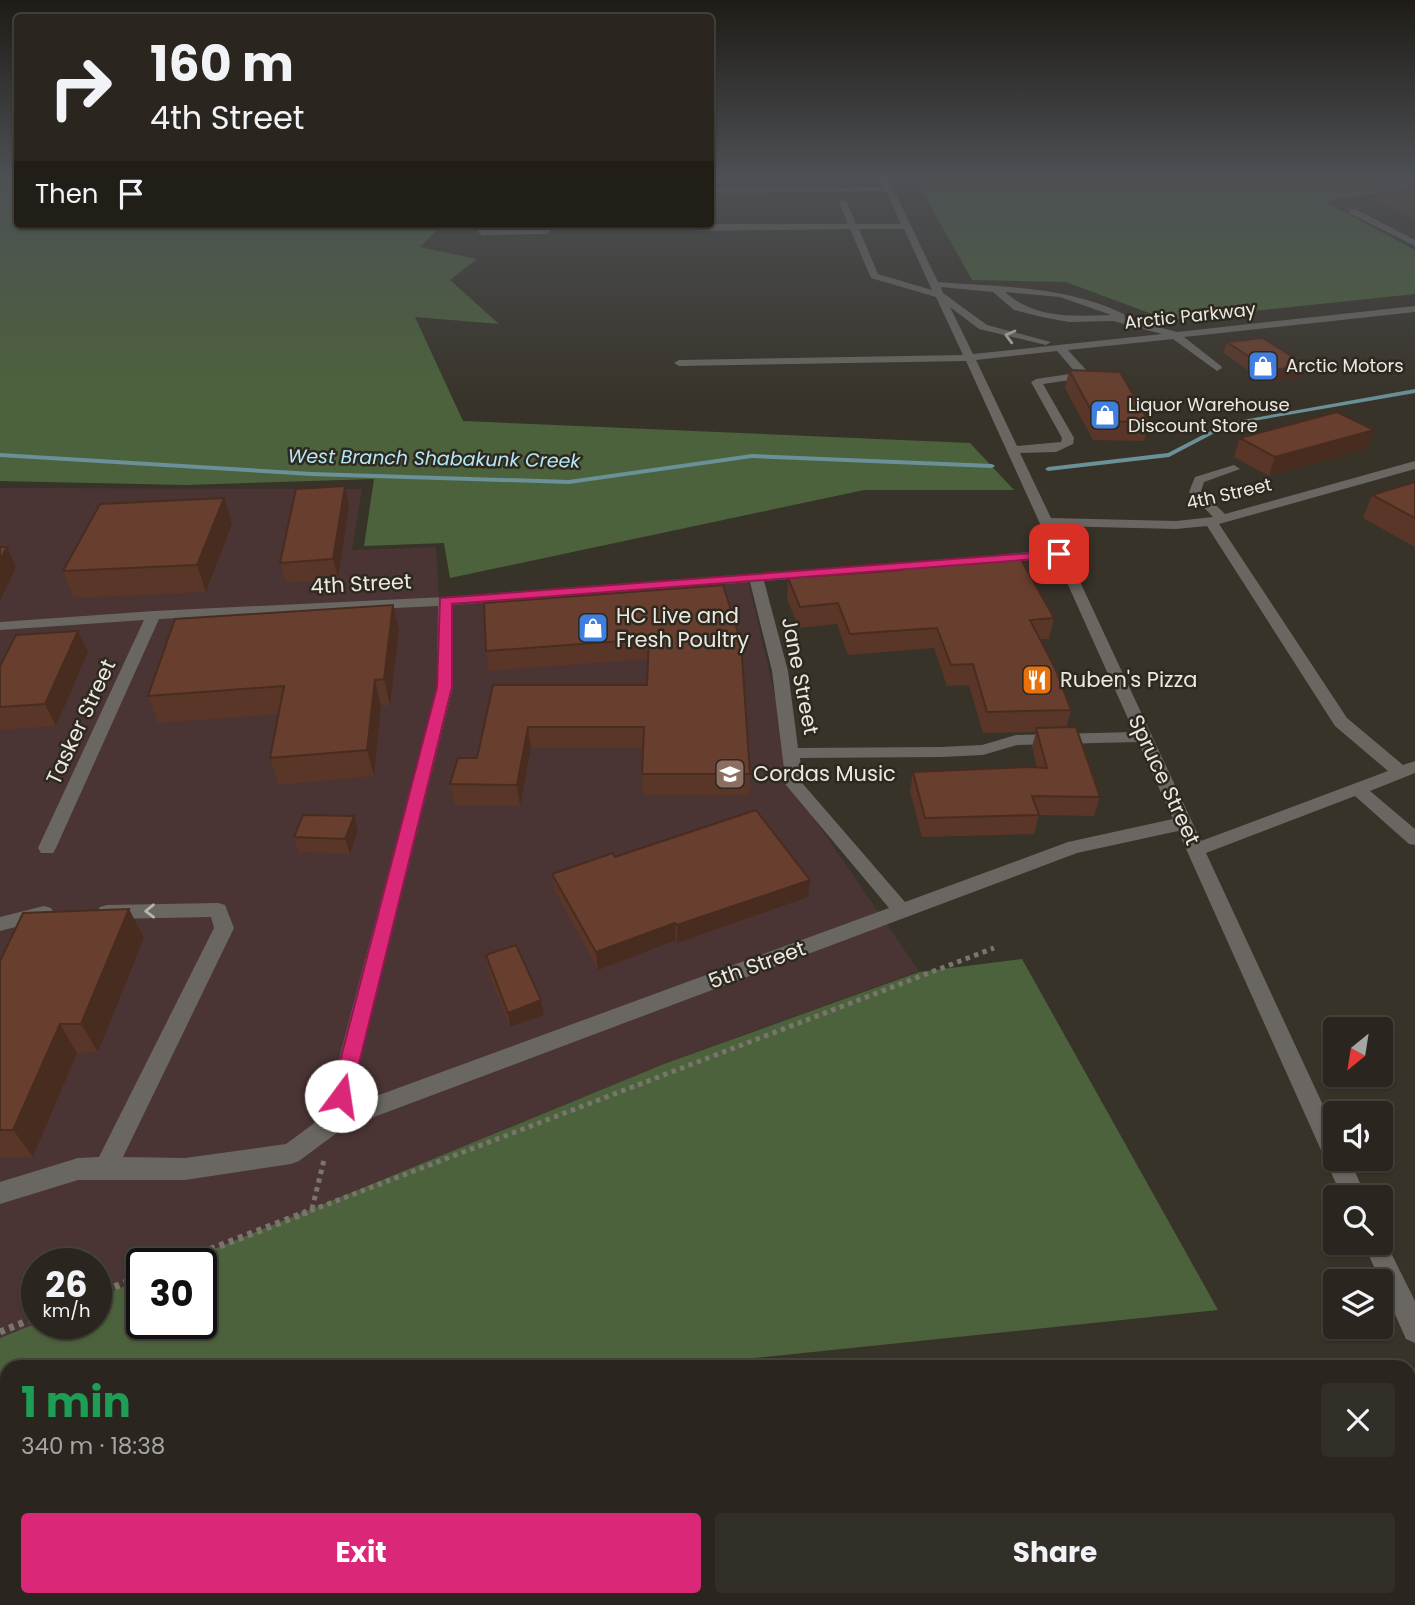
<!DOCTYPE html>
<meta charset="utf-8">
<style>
body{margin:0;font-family:Poppins,sans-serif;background:#322e28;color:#f1f3f6;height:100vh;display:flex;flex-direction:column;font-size:26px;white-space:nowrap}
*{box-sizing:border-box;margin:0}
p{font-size:23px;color:#a5a5a4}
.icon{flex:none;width:38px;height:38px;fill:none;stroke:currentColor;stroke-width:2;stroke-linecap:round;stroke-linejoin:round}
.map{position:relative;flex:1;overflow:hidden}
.panel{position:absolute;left:0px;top:1360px;width:1416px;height:247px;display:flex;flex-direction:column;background:#2a261f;border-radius:21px 21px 0 0;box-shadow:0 2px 5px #0004,0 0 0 2px #46433d}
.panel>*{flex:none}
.banner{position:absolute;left:14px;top:14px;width:700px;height:214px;border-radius:7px;box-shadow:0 2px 5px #0004,0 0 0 2px #46433d;background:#2a261f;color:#f1f3f6;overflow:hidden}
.needle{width:46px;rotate:210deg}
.buttons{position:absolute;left:1323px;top:1017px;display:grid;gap:14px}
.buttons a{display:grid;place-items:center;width:70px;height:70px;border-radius:7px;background:#2a261f;box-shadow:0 2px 5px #0004,0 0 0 2px #46433d;font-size:35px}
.speed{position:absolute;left:21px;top:1248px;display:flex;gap:14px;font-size:35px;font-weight:700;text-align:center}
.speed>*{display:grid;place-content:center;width:91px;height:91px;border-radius:50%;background:#2a261f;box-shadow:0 2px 5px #0004,0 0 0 2px #46433d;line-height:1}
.speed small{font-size:18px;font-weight:400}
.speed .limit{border:4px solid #111;border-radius:10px;background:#fff;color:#111}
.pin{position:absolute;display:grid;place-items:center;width:60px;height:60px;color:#fff;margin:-30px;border-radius:14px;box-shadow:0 4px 10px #0006}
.me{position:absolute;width:77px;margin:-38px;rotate:14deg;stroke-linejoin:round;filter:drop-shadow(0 0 5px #0008)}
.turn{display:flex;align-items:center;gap:24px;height:147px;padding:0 21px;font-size:32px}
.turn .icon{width:91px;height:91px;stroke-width:2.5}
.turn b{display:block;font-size:49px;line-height:60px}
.then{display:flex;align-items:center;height:66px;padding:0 21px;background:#0003;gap:14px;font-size:26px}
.round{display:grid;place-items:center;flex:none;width:74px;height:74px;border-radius:7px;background:#322e28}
.headline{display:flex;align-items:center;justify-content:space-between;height:119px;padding:0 21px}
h1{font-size:42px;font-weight:700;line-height:52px;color:#1e9e55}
.action{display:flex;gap:14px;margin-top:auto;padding:14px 21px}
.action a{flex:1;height:80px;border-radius:7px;background:#db2777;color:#fff;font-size:28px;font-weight:700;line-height:80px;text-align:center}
.action a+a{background:#322e28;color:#f1f3f6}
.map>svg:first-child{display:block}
.industrial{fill:#4a3534}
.forest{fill:#4c623c}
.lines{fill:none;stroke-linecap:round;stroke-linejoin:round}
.stream{fill:#6a9098;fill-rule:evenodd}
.path-far1{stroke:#79756c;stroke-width:5;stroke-dasharray:4.5 4.5;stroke-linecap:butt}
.path{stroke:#79756c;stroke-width:7;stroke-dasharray:5 5;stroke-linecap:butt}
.minor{fill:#6a6762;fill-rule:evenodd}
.wall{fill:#593628}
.shaded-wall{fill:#492c20}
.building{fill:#683f2e;stroke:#492c20;stroke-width:2}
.oneway{stroke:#b7b4af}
.route{fill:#db2777;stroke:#8e194d;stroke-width:2}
.labels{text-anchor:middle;stroke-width:5;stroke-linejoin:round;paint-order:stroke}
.far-street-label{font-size:18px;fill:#ebe8e2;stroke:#2e291f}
.far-poi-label{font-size:18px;fill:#ebe8e2;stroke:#2e291f;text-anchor:start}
.far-water-label{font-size:19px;font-style:italic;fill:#b5e8f7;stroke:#2e291f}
.street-label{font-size:21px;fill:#ebe8e2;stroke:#2e291f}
.poi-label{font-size:21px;fill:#ebe8e2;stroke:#2e291f;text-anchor:start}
</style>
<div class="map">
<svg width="1415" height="1605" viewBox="0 0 1415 1605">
<rect width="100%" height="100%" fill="#383329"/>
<!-- industrial -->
<polygon class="industrial" points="0,488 362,489 352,550 436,547 439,599 748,580 798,795 919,971 664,1064 180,1263 142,1264 142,1279 96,1298 96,1264 37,1264 37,1323 0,1338"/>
<!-- forest -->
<g class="forest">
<polygon points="915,178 1415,179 1393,191 1324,201 1415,250 1415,294 1168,320 1066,282 972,280"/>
<polygon points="0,180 17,181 18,224 443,224 420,247 477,259 450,280 499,324 415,317 463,421 970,443 1014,490 864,490 450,578 444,543 364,546 374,479 186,485 0,481"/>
<polygon points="1022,959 1218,1310 668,1367 7,1367 7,1600 155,1600 152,1605 0,1605 0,1338 37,1323 96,1323 96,1298 142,1279 142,1323 201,1323 201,1264 180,1263 664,1064 919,972"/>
</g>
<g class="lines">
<!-- stream -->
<g class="stream">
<polygon points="1415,389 1415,393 1230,425 1169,457 1048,471 1045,469 1048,467 1168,453 1226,423"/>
<polygon points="0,453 312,472 569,480 752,454 992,464 995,466 992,468 752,458 569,484 312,476 0,457"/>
</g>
<!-- path-far1 -->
<g class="path-far1">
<polyline points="312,1209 324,1160"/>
<polyline points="302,1214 994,948"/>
</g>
<!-- path -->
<g class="path">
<polyline points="173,1264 307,1212"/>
<polyline points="96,1294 142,1276"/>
<polyline points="0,1332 37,1317"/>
</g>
<!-- minor -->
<g class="minor">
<path d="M880,178H888L938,282C1002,287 1065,286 1124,314L1125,318L1177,332L1415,306V312L1184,337L1221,366L1222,368L1217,371L1173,339L1068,350L1087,371L1084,378L1043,384L1074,438L1073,444L1056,452L1020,453L1051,518L1176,521L1213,517L1189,492L1195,477L1234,465L1240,469L1204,482L1201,491L1225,514L1415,461V469L1219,524L1347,718L1403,765L1415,761V773L1370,791L1415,829V845L1409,844L1355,796L1206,853L1335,1131V1158H1349L1366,1197H1342L1178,831L1077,853L342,1129L299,1161L291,1164L185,1180H78L0,1204V1182L78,1158L99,1157L214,928L211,917L107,919L100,917L97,912L100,907L107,905L218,903L225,905L234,928L123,1157L185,1158L286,1144L324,1116L437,687L438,606L159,619L56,848L53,853H41L38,848L144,620L0,630V622L154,611L445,597L923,561L928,562V568L764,581L788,671L798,748L941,747L982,745L1016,735L1134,732L1056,558L996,563L989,559L996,555L1052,550L966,361L679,366L674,363L679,360L963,355L936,297L871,278L850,229L697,231L678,224H848L839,202L843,200L847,202L856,224H901L886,191L710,193V189L884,187ZM859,229H904L932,290L878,274ZM941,287L993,292L1014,310L1042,317L1069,322L1113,321L1162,334L973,354L950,307L979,329L1046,345L1051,342L987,325L943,293ZM1005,292L1060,297L1111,315C1073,316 1035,319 1005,292ZM1057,351L1076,373L1036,379L1031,382L1062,438L1061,442L1017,446L976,360ZM1054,526L1176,529L1207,526L1335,726L1388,771L1201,841ZM750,582L772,671L786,785L889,908L349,1106L453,687L452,605ZM1138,742L1173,819L1068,842L905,902L803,784L800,758L941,757L983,755L1017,745Z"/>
<polygon points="1349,209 1355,209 1415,240 1415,246 1349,213"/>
<polygon points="480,224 488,224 487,229 542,229 543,224 551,224 550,231 546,234 482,235 478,232"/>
<polygon points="44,906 51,908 54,913 51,918 0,931 0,917"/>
<polygon points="1381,1233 1415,1301 1415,1343 1406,1339 1363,1242 1381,1242"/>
<polygon points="197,1600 227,1600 225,1605 195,1605"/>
</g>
</g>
<!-- wall -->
<g class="wall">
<polygon points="1415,179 1415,219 1377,201 1383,182"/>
<polygon points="1227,342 1302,378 1265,382 1223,353"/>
<polygon points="1069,370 1149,422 1144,441 1093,440 1065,388"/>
<polygon points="1240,438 1366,449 1269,476 1234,457"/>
<polygon points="1415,482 1415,547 1363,518 1372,495"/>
<polygon points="345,486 349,506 338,579 286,583 280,563"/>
<polygon points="232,524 206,592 74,598 63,571"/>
<polygon points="899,563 1054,618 1049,639 1041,639 1071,710 1066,728 1100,797 1094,816 1039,815 1034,834 922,837 910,791 913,772 1037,768 1032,747 1036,732 983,733 969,685 947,686 934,648 848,655 837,624 799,628 787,599 788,578 898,570"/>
<polygon points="723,585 750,774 749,795 643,795 642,774 643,748 531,748 520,806 455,805 450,784 477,758 493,685 647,685 648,659 489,671 486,651"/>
<polygon points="393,605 399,630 390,705 381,706 374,776 278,785 270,758 279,714 158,723 148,696"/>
<polygon points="88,652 56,726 0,730 0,666"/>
<polygon points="358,831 350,854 299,852 294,837"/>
<polygon points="615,857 808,897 677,943 676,940 598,970 555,891 552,874"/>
<polygon points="144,938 98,1052 77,1053 33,1157 0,1158 0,961"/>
<polygon points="486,955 541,1000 544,1015 510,1027 488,970"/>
</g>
<!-- shaded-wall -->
<g class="shaded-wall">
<polygon points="1307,366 1302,378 1265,382 1269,370"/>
<polygon points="1374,430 1366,449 1269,476 1275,457"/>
<polygon points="345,486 349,506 338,579 333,559"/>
<polygon points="224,498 232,524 206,592 197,565"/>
<polygon points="7,547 16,567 0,601 0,560"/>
<polygon points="393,605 399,630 390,705 384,679"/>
<polygon points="78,631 88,652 56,726 45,704"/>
<polygon points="375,680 381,706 374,776 367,750"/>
<polygon points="528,727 531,748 520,806 517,785"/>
<polygon points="354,816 358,831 350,854 345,839"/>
<polygon points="810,880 808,897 677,943 677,925"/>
<polygon points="129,909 144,938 98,1052 81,1024"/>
<polygon points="675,923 676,940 598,970 596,952"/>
<polygon points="541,1000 544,1015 510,1027 508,1013"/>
<polygon points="60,1024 77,1053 33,1157 13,1130"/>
</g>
<!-- building -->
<g class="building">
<polygon points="1415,179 1415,196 1383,182"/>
<polygon points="1263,338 1307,366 1269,370 1227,342"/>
<polygon points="1069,370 1120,372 1149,422 1097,421"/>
<polygon points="1337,412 1374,430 1275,457 1240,438"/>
<polygon points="1415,482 1415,518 1372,495"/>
<polygon points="345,486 333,559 280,563 296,489"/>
<polygon points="224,498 197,565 63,571 100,504"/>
<polygon points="0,547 7,547 0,560"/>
<polygon points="1019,556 1054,618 1030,620 1055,668 1071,710 987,712 973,664 951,665 937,628 850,634 838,603 800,607 788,578 902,570 899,563"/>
<polygon points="723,585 741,642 750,774 642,774 644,727 528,727 517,785 450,784 458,758 477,758 493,685 647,685 649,639 486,651 484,603"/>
<polygon points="393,605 384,679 375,680 367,750 270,758 284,686 148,696 175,619"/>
<polygon points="78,631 45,704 0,707 0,666 16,635"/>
<polygon points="1076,727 1100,797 1032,796 1039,815 925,818 913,772 1029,767 1047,768 1036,728"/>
<polygon points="756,810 810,880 677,925 675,923 596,952 552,874 613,853 615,857"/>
<polygon points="303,815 354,816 345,839 294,837"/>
<polygon points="129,909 81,1024 60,1024 13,1130 0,1130 0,961 23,913"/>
<polygon points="516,945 541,1000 508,1013 486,955"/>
</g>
<!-- one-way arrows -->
<defs><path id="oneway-chevron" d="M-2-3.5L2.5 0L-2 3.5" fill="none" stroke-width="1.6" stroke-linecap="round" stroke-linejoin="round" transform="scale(1.75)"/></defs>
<g class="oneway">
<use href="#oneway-chevron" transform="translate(1010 336) rotate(-165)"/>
<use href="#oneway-chevron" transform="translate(150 911) rotate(179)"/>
</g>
<!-- sky -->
<linearGradient id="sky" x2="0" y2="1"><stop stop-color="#1f1c17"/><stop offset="0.44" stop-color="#4d5054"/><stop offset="1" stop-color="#4d5054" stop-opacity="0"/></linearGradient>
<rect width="1415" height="403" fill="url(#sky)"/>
<!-- route -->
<polygon class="route" points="1059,551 1065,554 1063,557 452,604 452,687 351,1096 348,1103 341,1105 334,1103 331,1096 437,687 440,598"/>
<!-- icons -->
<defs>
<g id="shop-square" transform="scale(1.575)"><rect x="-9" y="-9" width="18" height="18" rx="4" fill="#3f7fe0" stroke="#2e291f"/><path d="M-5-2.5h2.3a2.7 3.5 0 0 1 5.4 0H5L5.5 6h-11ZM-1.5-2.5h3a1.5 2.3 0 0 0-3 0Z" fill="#fff"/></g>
<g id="restaurant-square" transform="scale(1.575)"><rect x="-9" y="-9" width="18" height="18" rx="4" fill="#e8710a" stroke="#2e291f"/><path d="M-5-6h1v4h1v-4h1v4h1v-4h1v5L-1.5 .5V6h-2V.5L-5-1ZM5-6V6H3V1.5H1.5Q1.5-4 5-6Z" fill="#fff"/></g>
<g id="school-square" transform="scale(1.575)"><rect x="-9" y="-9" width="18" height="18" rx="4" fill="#8d6e63" stroke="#2e291f"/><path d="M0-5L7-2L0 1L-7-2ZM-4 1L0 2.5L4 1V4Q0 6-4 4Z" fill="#fff"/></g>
</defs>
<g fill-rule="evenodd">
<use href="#shop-square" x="1263" y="366"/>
<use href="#shop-square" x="1105" y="415"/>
<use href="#shop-square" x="593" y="628"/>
<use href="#restaurant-square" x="1037" y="680"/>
<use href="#school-square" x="730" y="774"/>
</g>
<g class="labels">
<!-- far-street labels -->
<g class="far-street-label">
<text transform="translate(1190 316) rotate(-6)" y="6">Arctic Parkway</text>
<text transform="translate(1229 494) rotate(-13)" y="6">4th Street</text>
</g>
<!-- far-poi labels -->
<g class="far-poi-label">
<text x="1286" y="372">Arctic Motors</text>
<text x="1128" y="411">Liquor Warehouse<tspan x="1128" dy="21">Discount Store</tspan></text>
</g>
<!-- far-water labels -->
<g class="far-water-label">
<text transform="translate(434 458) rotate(1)" y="7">West Branch Shabakunk Creek</text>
</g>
<!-- street labels -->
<g class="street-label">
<text transform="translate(361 584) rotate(-3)" y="7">4th Street</text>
<text transform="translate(800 676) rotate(79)" y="7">Jane Street</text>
<text transform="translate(81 722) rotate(-65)" y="7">Tasker Street</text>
<text transform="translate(1164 780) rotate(65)" y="7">Spruce Street</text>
<text transform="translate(757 965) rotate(-20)" y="7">5th Street</text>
</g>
<!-- poi labels -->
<g class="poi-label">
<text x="616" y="623">HC Live and<tspan x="616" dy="24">Fresh Poultry</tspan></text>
<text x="1060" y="687">Ruben's Pizza</text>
<text x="753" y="781">Cordas Music</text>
</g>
</g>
</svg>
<div class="buttons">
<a><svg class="needle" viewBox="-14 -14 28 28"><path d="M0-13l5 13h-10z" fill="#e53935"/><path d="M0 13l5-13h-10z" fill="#a5a5a4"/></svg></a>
<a><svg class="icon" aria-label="sound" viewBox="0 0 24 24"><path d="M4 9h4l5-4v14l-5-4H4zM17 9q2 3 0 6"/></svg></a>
<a><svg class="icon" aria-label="search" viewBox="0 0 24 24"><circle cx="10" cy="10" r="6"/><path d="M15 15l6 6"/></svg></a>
<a><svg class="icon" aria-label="layers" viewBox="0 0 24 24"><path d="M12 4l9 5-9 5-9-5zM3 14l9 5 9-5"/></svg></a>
</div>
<div class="speed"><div>26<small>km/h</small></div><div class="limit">30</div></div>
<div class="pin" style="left:1059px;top:554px;background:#d93025"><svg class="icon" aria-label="arrive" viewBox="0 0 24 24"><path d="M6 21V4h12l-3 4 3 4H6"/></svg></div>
<svg class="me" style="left:341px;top:1096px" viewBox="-20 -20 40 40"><circle r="19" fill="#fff"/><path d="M0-13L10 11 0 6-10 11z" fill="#db2777"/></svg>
<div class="banner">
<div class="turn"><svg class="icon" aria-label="right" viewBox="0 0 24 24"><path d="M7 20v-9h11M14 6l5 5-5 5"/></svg><div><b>160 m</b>4th Street</div></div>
<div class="then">Then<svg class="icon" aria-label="arrive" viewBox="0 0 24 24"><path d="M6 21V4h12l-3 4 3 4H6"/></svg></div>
</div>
<section class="panel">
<div class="headline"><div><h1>1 min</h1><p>340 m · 18:38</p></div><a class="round"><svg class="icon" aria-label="close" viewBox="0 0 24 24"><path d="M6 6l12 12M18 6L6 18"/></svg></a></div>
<div class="action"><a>Exit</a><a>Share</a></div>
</section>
</div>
